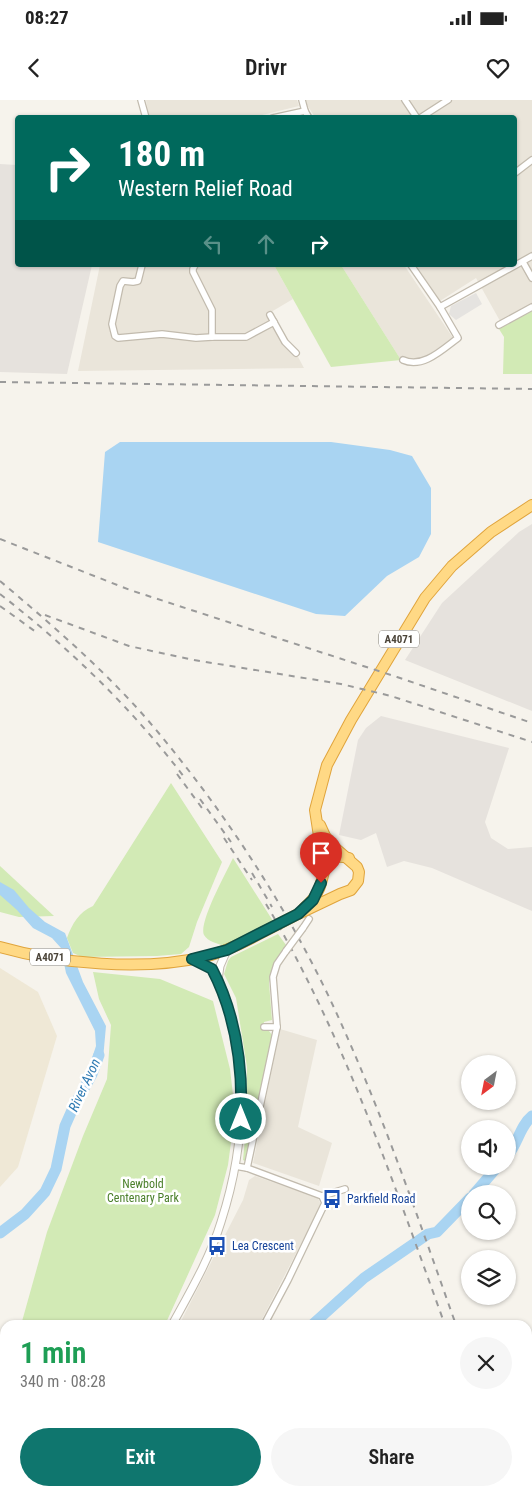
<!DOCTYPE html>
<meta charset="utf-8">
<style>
body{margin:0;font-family:"Roboto Condensed",sans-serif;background:#f6f6f6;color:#222;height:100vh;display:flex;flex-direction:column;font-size:19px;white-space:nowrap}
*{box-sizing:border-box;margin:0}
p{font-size:16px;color:#767676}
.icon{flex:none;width:28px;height:28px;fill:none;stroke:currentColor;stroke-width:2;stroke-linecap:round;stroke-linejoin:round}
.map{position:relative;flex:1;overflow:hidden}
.sheet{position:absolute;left:0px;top:1220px;width:532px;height:176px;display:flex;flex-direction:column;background:#fff;border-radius:15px 15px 0 0;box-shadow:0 1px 4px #0004}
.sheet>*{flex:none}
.guide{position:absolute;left:15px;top:15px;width:502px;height:152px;border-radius:5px;box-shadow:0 1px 4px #0004;background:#00695c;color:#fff;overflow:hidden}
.needle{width:32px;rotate:212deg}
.buttons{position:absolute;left:461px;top:955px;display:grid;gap:10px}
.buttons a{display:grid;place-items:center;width:55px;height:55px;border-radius:50%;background:#fff;box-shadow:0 1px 4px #0004;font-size:25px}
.pin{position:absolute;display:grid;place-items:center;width:42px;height:42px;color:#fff;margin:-51px -21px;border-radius:50% 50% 50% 0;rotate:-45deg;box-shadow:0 0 5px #0007}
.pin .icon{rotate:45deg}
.me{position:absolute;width:55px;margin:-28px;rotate:0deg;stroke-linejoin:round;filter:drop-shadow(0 0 4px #0008)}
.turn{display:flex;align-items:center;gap:18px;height:105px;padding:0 20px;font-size:22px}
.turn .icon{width:65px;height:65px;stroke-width:2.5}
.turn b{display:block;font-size:35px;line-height:42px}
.lanes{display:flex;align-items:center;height:48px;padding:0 20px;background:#0003;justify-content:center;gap:25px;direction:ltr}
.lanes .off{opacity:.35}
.round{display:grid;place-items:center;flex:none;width:52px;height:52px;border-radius:26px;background:#f6f6f6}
.summary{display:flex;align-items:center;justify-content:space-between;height:85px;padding:0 20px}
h1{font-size:30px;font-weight:600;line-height:38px;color:#1e9e55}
.action{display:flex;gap:10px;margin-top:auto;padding:10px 20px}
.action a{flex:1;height:58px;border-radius:30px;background:#0f766e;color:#fff;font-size:20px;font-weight:600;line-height:58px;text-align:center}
.action a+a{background:#f6f6f6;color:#222}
.status{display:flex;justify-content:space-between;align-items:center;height:35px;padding:0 25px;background:#fff;direction:ltr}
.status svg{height:14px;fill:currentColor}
header{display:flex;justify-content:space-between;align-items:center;height:65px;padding:0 20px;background:#fff;font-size:22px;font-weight:600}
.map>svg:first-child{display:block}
.residential{fill:#eae5da}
.industrial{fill:#e6e2dd}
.education{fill:#efe8d6}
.green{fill:#d2eab5}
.parking{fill:#e5e3e0}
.water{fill:#a9d4f2}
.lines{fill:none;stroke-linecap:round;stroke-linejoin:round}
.river{stroke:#a9d4f2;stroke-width:11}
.minor-casing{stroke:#c2bbae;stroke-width:8}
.tertiary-casing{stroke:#c2bbae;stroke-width:9}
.trunk-casing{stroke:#e0a43c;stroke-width:12}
.minor{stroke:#fff;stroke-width:5.5}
.tertiary{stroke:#fff;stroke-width:7}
.trunk{stroke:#ffd985;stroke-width:10}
.rail{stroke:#9a9a9a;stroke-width:2;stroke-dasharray:6 6;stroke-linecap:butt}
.minor-bridge-casing{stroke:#c2bbae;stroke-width:8;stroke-linecap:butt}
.trunk-bridge-casing{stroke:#e0a43c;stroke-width:12;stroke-linecap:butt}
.minor-bridge{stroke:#fff;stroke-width:5.5}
.trunk-bridge{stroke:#ffd985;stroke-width:10}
.route-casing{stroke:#0a4d48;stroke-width:12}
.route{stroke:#0f766e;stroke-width:9}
.labels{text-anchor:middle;stroke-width:5;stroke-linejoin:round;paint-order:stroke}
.shield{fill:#fff;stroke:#817c74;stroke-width:1}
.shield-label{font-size:11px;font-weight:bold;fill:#4b4439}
.park-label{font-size:12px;fill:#4a7f2a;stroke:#fff}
.transit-label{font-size:12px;fill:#164399;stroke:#fff;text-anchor:start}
.water-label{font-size:14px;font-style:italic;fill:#2e7ab2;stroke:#fff}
</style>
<div class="status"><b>08:27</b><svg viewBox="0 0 49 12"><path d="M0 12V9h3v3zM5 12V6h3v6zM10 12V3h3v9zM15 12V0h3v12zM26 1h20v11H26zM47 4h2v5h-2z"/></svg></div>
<header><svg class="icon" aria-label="back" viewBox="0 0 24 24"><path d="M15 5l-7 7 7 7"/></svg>Drivr<svg class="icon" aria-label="heart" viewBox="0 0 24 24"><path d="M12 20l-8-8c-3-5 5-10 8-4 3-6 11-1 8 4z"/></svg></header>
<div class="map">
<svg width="532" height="1396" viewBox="0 0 532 1396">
<rect width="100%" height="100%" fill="#f6f3ec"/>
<!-- residential -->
<g class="residential">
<polygon points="146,0 297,0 299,6 254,17 149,18"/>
<polygon points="306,0 532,0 532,204 500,221 476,178 440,201 416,165 515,165 515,18 315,17 307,5"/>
<polygon points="100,165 274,165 293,199 266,215 285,247 297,255 304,268 78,271"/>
<polygon points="341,165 404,165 453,238 419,261 401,260"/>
<polygon points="280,929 317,940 298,1027 332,1043 319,1086 253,1063"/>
<polygon points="255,1076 318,1098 321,1105 259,1225 179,1225 243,1100 249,1080"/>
<polygon points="5,1271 5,1391 16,1391 18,1396 0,1396 0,1281"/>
<polygon points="30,1391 90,1391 85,1396 31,1396"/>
<polygon points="109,1391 175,1391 172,1396 104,1396"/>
</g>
<!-- industrial -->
<g class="industrial">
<polygon points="0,64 17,65 18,165 92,165 67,274 0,272"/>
<polygon points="532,424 532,611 405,560 442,503 519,432"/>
<polygon points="381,616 509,648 485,722 491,738 508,749 532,747 532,811 432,768 404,761 387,767 376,733 361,740 339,735 358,640 366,628"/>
</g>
<!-- education -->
<polygon class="education" points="0,868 38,892 57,936 18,1067 0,1087"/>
<!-- green -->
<g class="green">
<polygon points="274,165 341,165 401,260 331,267"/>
<polygon points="532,211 532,274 503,274 504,237 499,229"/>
<path d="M171,683L222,762L197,822L189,847L181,854L157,856L82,857L73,853L67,838C72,824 79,812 93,806Z"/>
<path d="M233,758L273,821L224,846C217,843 208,842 204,835C198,823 227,771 233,758Z"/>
<polygon points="0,766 54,816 19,817 0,812"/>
<polygon points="278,834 286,845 274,864 269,883 272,920 264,922 263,929 269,931 272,935 245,1061 243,1060 246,1028 247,967 236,898 224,874 228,861 231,857"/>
<polygon points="93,872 160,879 213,901 230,969 235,1012 228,1065 215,1115 165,1225 21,1225 47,1132 83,1036 107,979 111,925 99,899"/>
<polygon points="175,1391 334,1391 337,1396 341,1391 495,1391 497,1396 172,1396"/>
</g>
<!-- parking -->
<polygon class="parking" points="476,193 482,204 456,220 449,214 451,206"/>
<!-- water -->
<g class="water">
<polygon points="120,342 331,342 390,350 412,356 431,388 431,434 419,457 387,476 345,516 316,514 98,442 105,352"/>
<polygon points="0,782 14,790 29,808 45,822 65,833 83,882 106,926 103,959 98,973 89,967 96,946 95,931 66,873 61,848 52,838 33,828 17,810 0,795"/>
</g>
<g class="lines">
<!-- river -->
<g class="river">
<path d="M508,1055C518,1043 520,1026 532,1016"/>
<polyline points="474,1094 498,1066"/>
<polyline points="0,1133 25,1114 45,1092 56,1069 65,1026 73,1008 92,974 99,955"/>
<polyline points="312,1225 364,1178 428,1134 437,1132 470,1098"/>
<polyline points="317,1396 318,1391"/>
</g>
<!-- minor casing -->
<g class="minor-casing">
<g id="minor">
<polyline points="141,0 146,18"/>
<polyline points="302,0 305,11 309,18"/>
<polyline points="405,0 417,18"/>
<polyline points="273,18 305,11"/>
<polyline points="420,18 448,0"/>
<polyline points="515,73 532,60"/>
<polyline points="523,162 532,178"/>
<polyline points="142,165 138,181 133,182 123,181 120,186 112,224 115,236 118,238 162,234 196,238 212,237"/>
<polyline points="195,165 193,169 193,172 212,210 212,237 246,237 274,222"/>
<polyline points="440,207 532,156"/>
<polyline points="270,215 285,242 296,253"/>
<polyline points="499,225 532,207"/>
<path d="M403,260C423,269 443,249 458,238L440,207L411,165"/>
<polyline points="303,828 309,819"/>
<polyline points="264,927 277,927"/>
<polyline points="235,1066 247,1068 322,1096 325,1103 288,1180 264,1225"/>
<polyline points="247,1068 277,927 273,877 277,864 286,851"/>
<polyline points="322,1096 345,1089"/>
<polyline points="21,1391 22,1396"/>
</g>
</g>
<!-- tertiary casing -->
<g class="tertiary-casing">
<g id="tertiary">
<polyline points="218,880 220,866 227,850"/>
<path d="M172,1225C190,1192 210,1158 221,1122C247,1042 252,946 212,869L193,859"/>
<polyline points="94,1396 99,1391"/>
</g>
</g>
<!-- trunk casing -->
<g class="trunk-casing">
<g id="trunk">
<polyline points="324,769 315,710 327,665 351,620 425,498 452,466 491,432 532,405"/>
<path d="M304,808C311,802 316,797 319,789C326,772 322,751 349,758"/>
<polyline points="298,814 340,794 351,790 358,781 359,772 357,767 334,747 325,736 320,725"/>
<path d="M0,847C59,864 144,871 204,857C225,852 244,842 263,832"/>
</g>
</g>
<!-- minor -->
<use href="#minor" class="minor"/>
<!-- tertiary -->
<use href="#tertiary" class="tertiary"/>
<!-- trunk -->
<use href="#trunk" class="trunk"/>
<!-- rail -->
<g class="rail">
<polyline points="0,282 532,289"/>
<polyline points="0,439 130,490 397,577 532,623"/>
<path d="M0,481C51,524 102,568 146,618C218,702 281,797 329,897C379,1003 417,1115 456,1225"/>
<path d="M0,494C68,547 132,608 184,677"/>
<polyline points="0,506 36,532"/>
<polyline points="45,515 129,546 194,560 341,584 391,596 532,642"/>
<polyline points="177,674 202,708"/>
<polyline points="200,699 231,742"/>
<polyline points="224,738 252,780"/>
<polyline points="252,773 272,807"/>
<path d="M266,804C344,935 393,1082 445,1225"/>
<polyline points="505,1391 506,1396"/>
<polyline points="516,1391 518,1396"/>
</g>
<!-- minor-bridge casing -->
<g class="minor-bridge-casing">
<polyline id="minor-bridge" points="286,851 303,828"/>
</g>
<!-- trunk-bridge casing -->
<g class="trunk-bridge-casing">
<polyline id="trunk-bridge" points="263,832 298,814"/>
</g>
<!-- minor-bridge -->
<use href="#minor-bridge" class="minor-bridge"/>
<!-- trunk-bridge -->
<use href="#trunk-bridge" class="trunk-bridge"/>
</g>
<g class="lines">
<!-- route casing -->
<g class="route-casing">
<path id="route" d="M241,1019C243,968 236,915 212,869L192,859L227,850L298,814L313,800L321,783"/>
</g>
<!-- route -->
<use href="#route" class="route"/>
</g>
<!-- icons -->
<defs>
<g id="bus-bare" transform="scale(1.5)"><path d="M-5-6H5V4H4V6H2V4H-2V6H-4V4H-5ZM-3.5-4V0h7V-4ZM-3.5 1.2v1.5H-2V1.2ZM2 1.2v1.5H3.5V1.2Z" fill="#1a4fb4" stroke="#fff" stroke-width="2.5" paint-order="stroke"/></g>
</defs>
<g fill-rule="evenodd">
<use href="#bus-bare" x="332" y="1099"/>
<use href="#bus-bare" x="217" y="1146"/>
</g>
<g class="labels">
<!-- shield labels -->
<g class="shield">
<rect x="379" y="530.5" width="40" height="17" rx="4"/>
<rect x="30" y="848.5" width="40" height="17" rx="4"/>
</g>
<g class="shield-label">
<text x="399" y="543">A4071</text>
<text x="50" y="861">A4071</text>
</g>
<!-- park labels -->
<g class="park-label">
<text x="143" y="1088">Newbold<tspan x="143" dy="14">Centenary Park</tspan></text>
</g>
<!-- transit labels -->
<g class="transit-label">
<text x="347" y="1103">Parkfield Road</text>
<text x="232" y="1150">Lea Crescent</text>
</g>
<!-- water labels -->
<g class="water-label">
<text transform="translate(84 985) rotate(-65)" y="5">River Avon</text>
</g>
</g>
</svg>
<div class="buttons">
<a><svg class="needle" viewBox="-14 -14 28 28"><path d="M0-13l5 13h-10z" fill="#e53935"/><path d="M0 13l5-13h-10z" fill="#767676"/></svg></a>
<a><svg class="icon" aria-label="sound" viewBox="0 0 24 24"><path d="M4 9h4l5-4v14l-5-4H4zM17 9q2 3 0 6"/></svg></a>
<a><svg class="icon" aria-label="search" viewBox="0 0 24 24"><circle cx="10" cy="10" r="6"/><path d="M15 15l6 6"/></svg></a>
<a><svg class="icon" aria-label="layers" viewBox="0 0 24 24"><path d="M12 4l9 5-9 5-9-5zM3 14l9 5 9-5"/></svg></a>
</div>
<div class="pin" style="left:321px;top:783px;background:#d93025"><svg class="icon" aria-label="arrive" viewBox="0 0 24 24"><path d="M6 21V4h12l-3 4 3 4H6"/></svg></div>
<svg class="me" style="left:241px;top:1019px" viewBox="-20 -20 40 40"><circle r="17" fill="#0f766e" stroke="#fff" stroke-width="3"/><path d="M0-11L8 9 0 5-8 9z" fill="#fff"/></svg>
<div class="guide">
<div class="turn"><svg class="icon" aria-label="right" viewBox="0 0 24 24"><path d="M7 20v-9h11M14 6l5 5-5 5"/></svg><div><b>180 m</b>Western Relief Road</div></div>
<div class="lanes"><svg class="icon off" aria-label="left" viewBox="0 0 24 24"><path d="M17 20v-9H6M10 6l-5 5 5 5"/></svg><svg class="icon off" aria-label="ahead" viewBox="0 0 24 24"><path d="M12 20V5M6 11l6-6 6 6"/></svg><svg class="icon" aria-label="right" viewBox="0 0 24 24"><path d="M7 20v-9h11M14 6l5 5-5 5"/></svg></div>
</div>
<section class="sheet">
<div class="summary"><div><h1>1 min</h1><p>340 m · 08:28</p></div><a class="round"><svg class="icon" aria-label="close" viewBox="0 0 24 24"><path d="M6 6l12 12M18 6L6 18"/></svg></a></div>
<div class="action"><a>Exit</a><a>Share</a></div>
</section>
</div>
